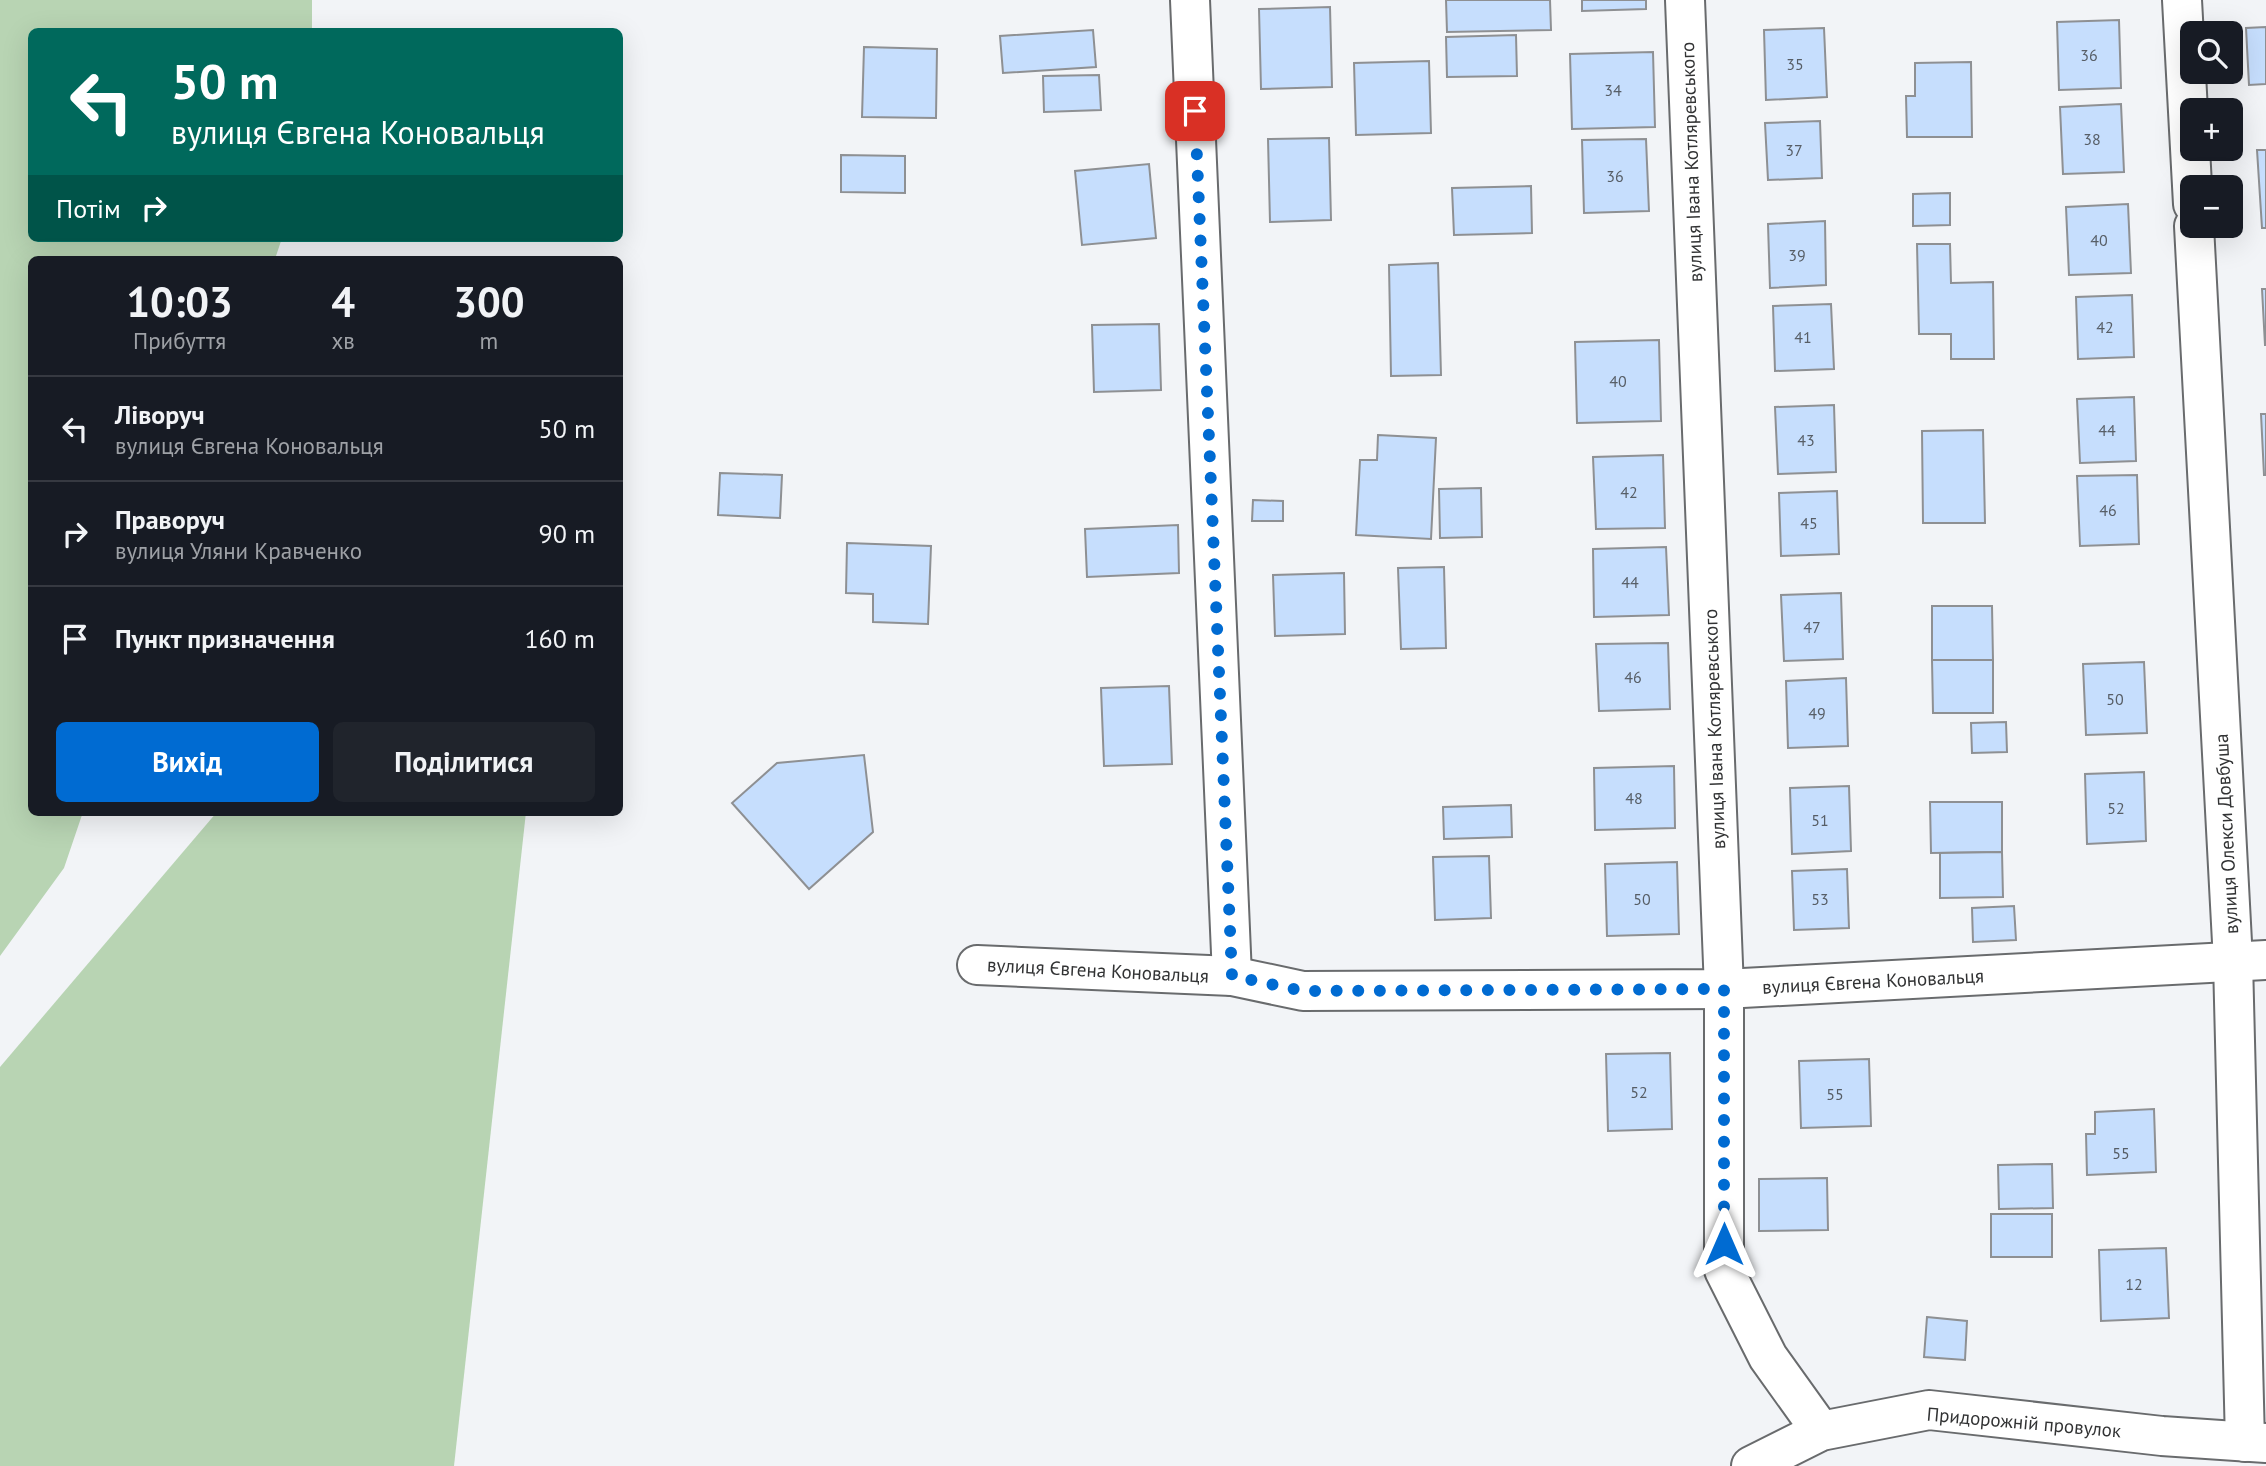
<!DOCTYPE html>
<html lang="uk">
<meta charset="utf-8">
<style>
body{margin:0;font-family:"PT Sans",sans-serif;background:#20242c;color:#f1f3f6;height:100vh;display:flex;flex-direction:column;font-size:26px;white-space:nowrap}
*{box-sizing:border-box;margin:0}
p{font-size:23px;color:#9ea1a6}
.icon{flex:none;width:38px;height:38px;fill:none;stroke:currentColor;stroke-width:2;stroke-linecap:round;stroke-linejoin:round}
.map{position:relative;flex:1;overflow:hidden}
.drawer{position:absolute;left:28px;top:256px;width:595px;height:560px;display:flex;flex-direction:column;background:#171b24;border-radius:10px;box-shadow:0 7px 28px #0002}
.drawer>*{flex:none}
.hud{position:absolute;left:28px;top:28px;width:595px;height:214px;border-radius:10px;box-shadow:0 7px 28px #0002;background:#00695c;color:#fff;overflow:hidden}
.controls{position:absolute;left:2180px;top:21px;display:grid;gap:14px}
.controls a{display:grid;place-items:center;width:63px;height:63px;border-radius:10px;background:#171b24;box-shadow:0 7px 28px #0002;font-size:35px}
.pin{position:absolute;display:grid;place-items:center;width:60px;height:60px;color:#fff;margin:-30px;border-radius:14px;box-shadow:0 4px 10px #0006}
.me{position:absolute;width:77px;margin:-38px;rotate:0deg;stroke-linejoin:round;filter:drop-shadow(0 0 5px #0008)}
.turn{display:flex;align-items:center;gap:24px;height:147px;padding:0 28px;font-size:32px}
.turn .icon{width:91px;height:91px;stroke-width:2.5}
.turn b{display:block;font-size:49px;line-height:60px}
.then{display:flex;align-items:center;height:66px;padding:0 28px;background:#0003;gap:14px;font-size:26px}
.eta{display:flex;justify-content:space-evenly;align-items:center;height:119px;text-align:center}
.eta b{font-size:42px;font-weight:700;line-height:49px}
.action{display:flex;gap:14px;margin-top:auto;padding:14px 28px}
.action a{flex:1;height:80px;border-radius:10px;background:#006bd2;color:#fff;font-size:28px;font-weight:700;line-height:80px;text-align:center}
.action a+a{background:#20242c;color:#f1f3f6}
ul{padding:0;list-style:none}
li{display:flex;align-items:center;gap:21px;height:105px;padding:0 28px;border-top:2px solid #363941}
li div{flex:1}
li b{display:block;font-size:26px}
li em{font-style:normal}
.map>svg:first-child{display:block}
.green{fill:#b8d4b3}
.building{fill:#c6defd;stroke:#8e9093;stroke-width:2}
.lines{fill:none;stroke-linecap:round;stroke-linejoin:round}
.street-casing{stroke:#696b6d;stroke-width:42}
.street{stroke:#fff;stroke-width:38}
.route{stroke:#006bd2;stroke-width:12;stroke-dasharray:0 21.6}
.labels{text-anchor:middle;stroke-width:5;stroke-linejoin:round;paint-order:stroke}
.number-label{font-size:16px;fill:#575e66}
.street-label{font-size:19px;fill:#323334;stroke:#fff}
</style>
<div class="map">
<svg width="2266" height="1466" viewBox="0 0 2266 1466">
<rect width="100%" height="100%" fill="#f2f4f7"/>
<!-- green -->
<g class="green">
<polygon points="0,0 312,0 312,31 32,32 32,238 282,238 275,259 32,259 32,812 83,812 64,868 0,956"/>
<polygon points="217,812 526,812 454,1466 0,1466 0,1067"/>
</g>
<!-- building -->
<g class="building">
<polygon points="1446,0 1550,0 1551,30 1447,32"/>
<polygon points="1582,0 1646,0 1646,9 1582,11"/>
<polygon points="1330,7 1332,87 1261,89 1259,9"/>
<polygon points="2119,20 2121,88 2059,90 2057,22"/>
<polygon points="2266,27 2266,84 2249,85 2246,28"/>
<polygon points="1824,28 1827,97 1766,100 1764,30"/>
<polygon points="1093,30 1096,67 1003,73 1000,36"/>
<polygon points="1516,35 1517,76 1447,77 1446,37"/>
<polygon points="864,47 937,49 936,118 862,117"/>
<polygon points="1653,52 1655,127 1572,129 1570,54"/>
<polygon points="1429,61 1431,133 1356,135 1354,63"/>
<polygon points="1971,62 1972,137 1907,137 1906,96 1915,96 1915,63"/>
<polygon points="1099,75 1101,110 1044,112 1043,76"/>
<polygon points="2121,104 2124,172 2063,174 2060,107"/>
<polygon points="1820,121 1822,178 1768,180 1765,123"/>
<polygon points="1329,138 1331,220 1270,222 1268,139"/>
<polygon points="1646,139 1649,211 1584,213 1582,140"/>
<polygon points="2257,150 2266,150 2266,228 2262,228"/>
<polygon points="841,155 905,156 905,193 841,192"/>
<polygon points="1149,164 1156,238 1082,245 1075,171"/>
<polygon points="1531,186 1532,233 1454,235 1452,188"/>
<polygon points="1950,193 1950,225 1913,226 1913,194"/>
<polygon points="2128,204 2131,273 2069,275 2066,207"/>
<polygon points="1825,221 1826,285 1770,288 1768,224"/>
<polygon points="1917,244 1950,244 1951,283 1993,282 1994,359 1951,359 1951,334 1919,334"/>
<polygon points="1438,263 1441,375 1391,376 1389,265"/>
<polygon points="2262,289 2266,289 2266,345 2265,345"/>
<polygon points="2132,295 2134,357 2078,359 2076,297"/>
<polygon points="1831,304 1834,369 1775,371 1773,306"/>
<polygon points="1159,324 1161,390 1094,392 1092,325"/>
<polygon points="1659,340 1661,421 1577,423 1575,342"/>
<polygon points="2134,397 2136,461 2080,463 2077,399"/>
<polygon points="1834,405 1836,472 1778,474 1775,407"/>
<polygon points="2261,414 2266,414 2266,475 2264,475"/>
<polygon points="1983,430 1985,523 1923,523 1922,431"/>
<polygon points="1378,435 1436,438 1431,539 1356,535 1360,460 1377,460"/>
<polygon points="1663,455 1665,528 1596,529 1593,457"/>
<polygon points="720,473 782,475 780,518 718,515"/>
<polygon points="2137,475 2139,544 2080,546 2077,476"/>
<polygon points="1481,488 1482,537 1440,538 1439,489"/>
<polygon points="1837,491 1839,554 1781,556 1779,493"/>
<polygon points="1253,500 1283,501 1283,521 1252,521"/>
<polygon points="1178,525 1179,573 1087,577 1085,529"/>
<polygon points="847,543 931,546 928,624 873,622 873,594 846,593"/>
<polygon points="1666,547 1669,615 1594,617 1593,549"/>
<polygon points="1444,567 1446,648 1401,649 1398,568"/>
<polygon points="1344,573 1345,634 1275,636 1273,575"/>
<polygon points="1841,593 1843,659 1784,661 1781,595"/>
<polygon points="1932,606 1992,606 1993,660 1932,660"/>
<polygon points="1668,643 1670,709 1599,711 1596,644"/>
<polygon points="1932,660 1993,660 1993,713 1933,713"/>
<polygon points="2144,662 2147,733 2086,735 2083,664"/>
<polygon points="1846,678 1848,746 1788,748 1786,681"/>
<polygon points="1169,686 1172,764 1104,766 1101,688"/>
<polygon points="2006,722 2007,752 1972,753 1971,723"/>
<polygon points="864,755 873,832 809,889 732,803 777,763"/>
<polygon points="1674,766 1675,828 1595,830 1594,768"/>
<polygon points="2144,772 2146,841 2087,844 2085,774"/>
<polygon points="1849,786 1851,851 1792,854 1790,788"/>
<polygon points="1930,802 2002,802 2002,852 1931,853"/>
<polygon points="1511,805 1512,837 1444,839 1443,807"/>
<polygon points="2002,852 2003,897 1940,898 1940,853"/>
<polygon points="1489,856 1491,918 1435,920 1433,857"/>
<polygon points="1677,862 1679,934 1607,936 1605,864"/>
<polygon points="1847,869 1849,928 1794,930 1792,871"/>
<polygon points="2014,906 2016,940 1973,942 1972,908"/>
<polygon points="1670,1053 1672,1129 1608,1131 1606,1054"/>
<polygon points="1869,1059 1871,1126 1801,1128 1799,1061"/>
<polygon points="2154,1109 2156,1172 2087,1175 2086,1134 2095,1134 2095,1112"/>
<polygon points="2052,1164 2053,1208 1999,1209 1998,1165"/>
<polygon points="1827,1178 1828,1230 1759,1231 1759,1179"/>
<rect x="1991" y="1214" width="61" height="43"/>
<polygon points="2166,1248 2169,1318 2101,1321 2099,1250"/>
<polygon points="1927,1317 1967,1321 1965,1360 1924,1357"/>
</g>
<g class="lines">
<!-- street casing -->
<g class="street-casing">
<g id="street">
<polyline points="1190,0 1232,976"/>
<polyline points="1685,0 1724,989 1724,1270 1768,1357 1821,1431"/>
<polyline points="2182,0 2193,204"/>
<polyline points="2194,226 2233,961 2245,1442"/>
<polyline points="977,965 1232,976 1303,991 1724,989 2266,960"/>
<polyline points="1751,1466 1821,1431 1929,1410 2162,1436 2266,1443"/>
</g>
</g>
<!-- street -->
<use href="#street" class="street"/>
</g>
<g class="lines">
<!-- route -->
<polyline class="route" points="1195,111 1232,976 1303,991 1724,989 1724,1244"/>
</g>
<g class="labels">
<!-- number labels -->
<g class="number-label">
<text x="2089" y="61">36</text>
<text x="1795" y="70">35</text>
<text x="1613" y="96">34</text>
<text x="2092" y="145">38</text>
<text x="1794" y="156">37</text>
<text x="1615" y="182">36</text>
<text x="2099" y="246">40</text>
<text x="1797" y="261">39</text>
<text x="2105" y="333">42</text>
<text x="1803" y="343">41</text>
<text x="1618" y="387">40</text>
<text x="2107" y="436">44</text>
<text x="1806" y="446">43</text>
<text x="1629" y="498">42</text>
<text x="2108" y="516">46</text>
<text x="1809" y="529">45</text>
<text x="1630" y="588">44</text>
<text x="1812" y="633">47</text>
<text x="1633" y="683">46</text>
<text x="2115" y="705">50</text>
<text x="1817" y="719">49</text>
<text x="1634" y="804">48</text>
<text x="2116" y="814">52</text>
<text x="1820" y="826">51</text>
<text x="1642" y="905">50</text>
<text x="1820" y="905">53</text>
<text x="1639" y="1098">52</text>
<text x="1835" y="1100">55</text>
<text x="2121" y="1159">55</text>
<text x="2134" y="1290">12</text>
</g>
<!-- street labels -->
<g class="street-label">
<text transform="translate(1691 162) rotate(-92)" y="7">вулиця Івана Котляревського</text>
<text transform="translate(1714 729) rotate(-92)" y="7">вулиця Івана Котляревського</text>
<text transform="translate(2226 834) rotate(-93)" y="7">вулиця Олекси Довбуша</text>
<text transform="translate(1098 970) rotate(3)" y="7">вулиця Євгена Коновальця</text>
<text transform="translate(1873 981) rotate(-3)" y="7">вулиця Євгена Коновальця</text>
<text transform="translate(2024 1422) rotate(5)" y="7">Придорожній провулок</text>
</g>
</g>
</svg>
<div class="controls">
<a><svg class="icon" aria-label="search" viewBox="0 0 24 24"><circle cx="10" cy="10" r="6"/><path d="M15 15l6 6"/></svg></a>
<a>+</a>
<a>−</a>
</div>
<div class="pin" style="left:1195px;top:111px;background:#d93025"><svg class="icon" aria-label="arrive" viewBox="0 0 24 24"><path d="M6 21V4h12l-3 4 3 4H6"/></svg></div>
<svg class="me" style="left:1724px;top:1244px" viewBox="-20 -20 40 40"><path d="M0-17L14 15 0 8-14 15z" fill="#006bd2" stroke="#fff" stroke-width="4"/></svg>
<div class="hud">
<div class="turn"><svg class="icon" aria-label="left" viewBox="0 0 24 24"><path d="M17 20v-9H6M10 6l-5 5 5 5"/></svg><div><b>50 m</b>вулиця Євгена Коновальця</div></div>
<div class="then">Потім<svg class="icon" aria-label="right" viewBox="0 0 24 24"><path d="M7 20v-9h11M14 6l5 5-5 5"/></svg></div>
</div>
<section class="drawer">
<div class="eta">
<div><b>10:03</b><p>Прибуття</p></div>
<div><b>4</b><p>хв</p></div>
<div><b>300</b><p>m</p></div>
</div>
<ul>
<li><svg class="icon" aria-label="left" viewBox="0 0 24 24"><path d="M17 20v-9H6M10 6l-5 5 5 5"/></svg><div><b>Ліворуч</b><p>вулиця Євгена Коновальця</p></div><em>50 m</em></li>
<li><svg class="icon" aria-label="right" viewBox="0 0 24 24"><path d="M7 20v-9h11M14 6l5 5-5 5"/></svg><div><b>Праворуч</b><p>вулиця Уляни Кравченко</p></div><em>90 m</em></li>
<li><svg class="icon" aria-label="arrive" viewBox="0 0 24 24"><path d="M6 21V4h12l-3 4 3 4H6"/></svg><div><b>Пункт призначення</b></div><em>160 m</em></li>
</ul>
<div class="action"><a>Вихід</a><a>Поділитися</a></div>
</section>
</div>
